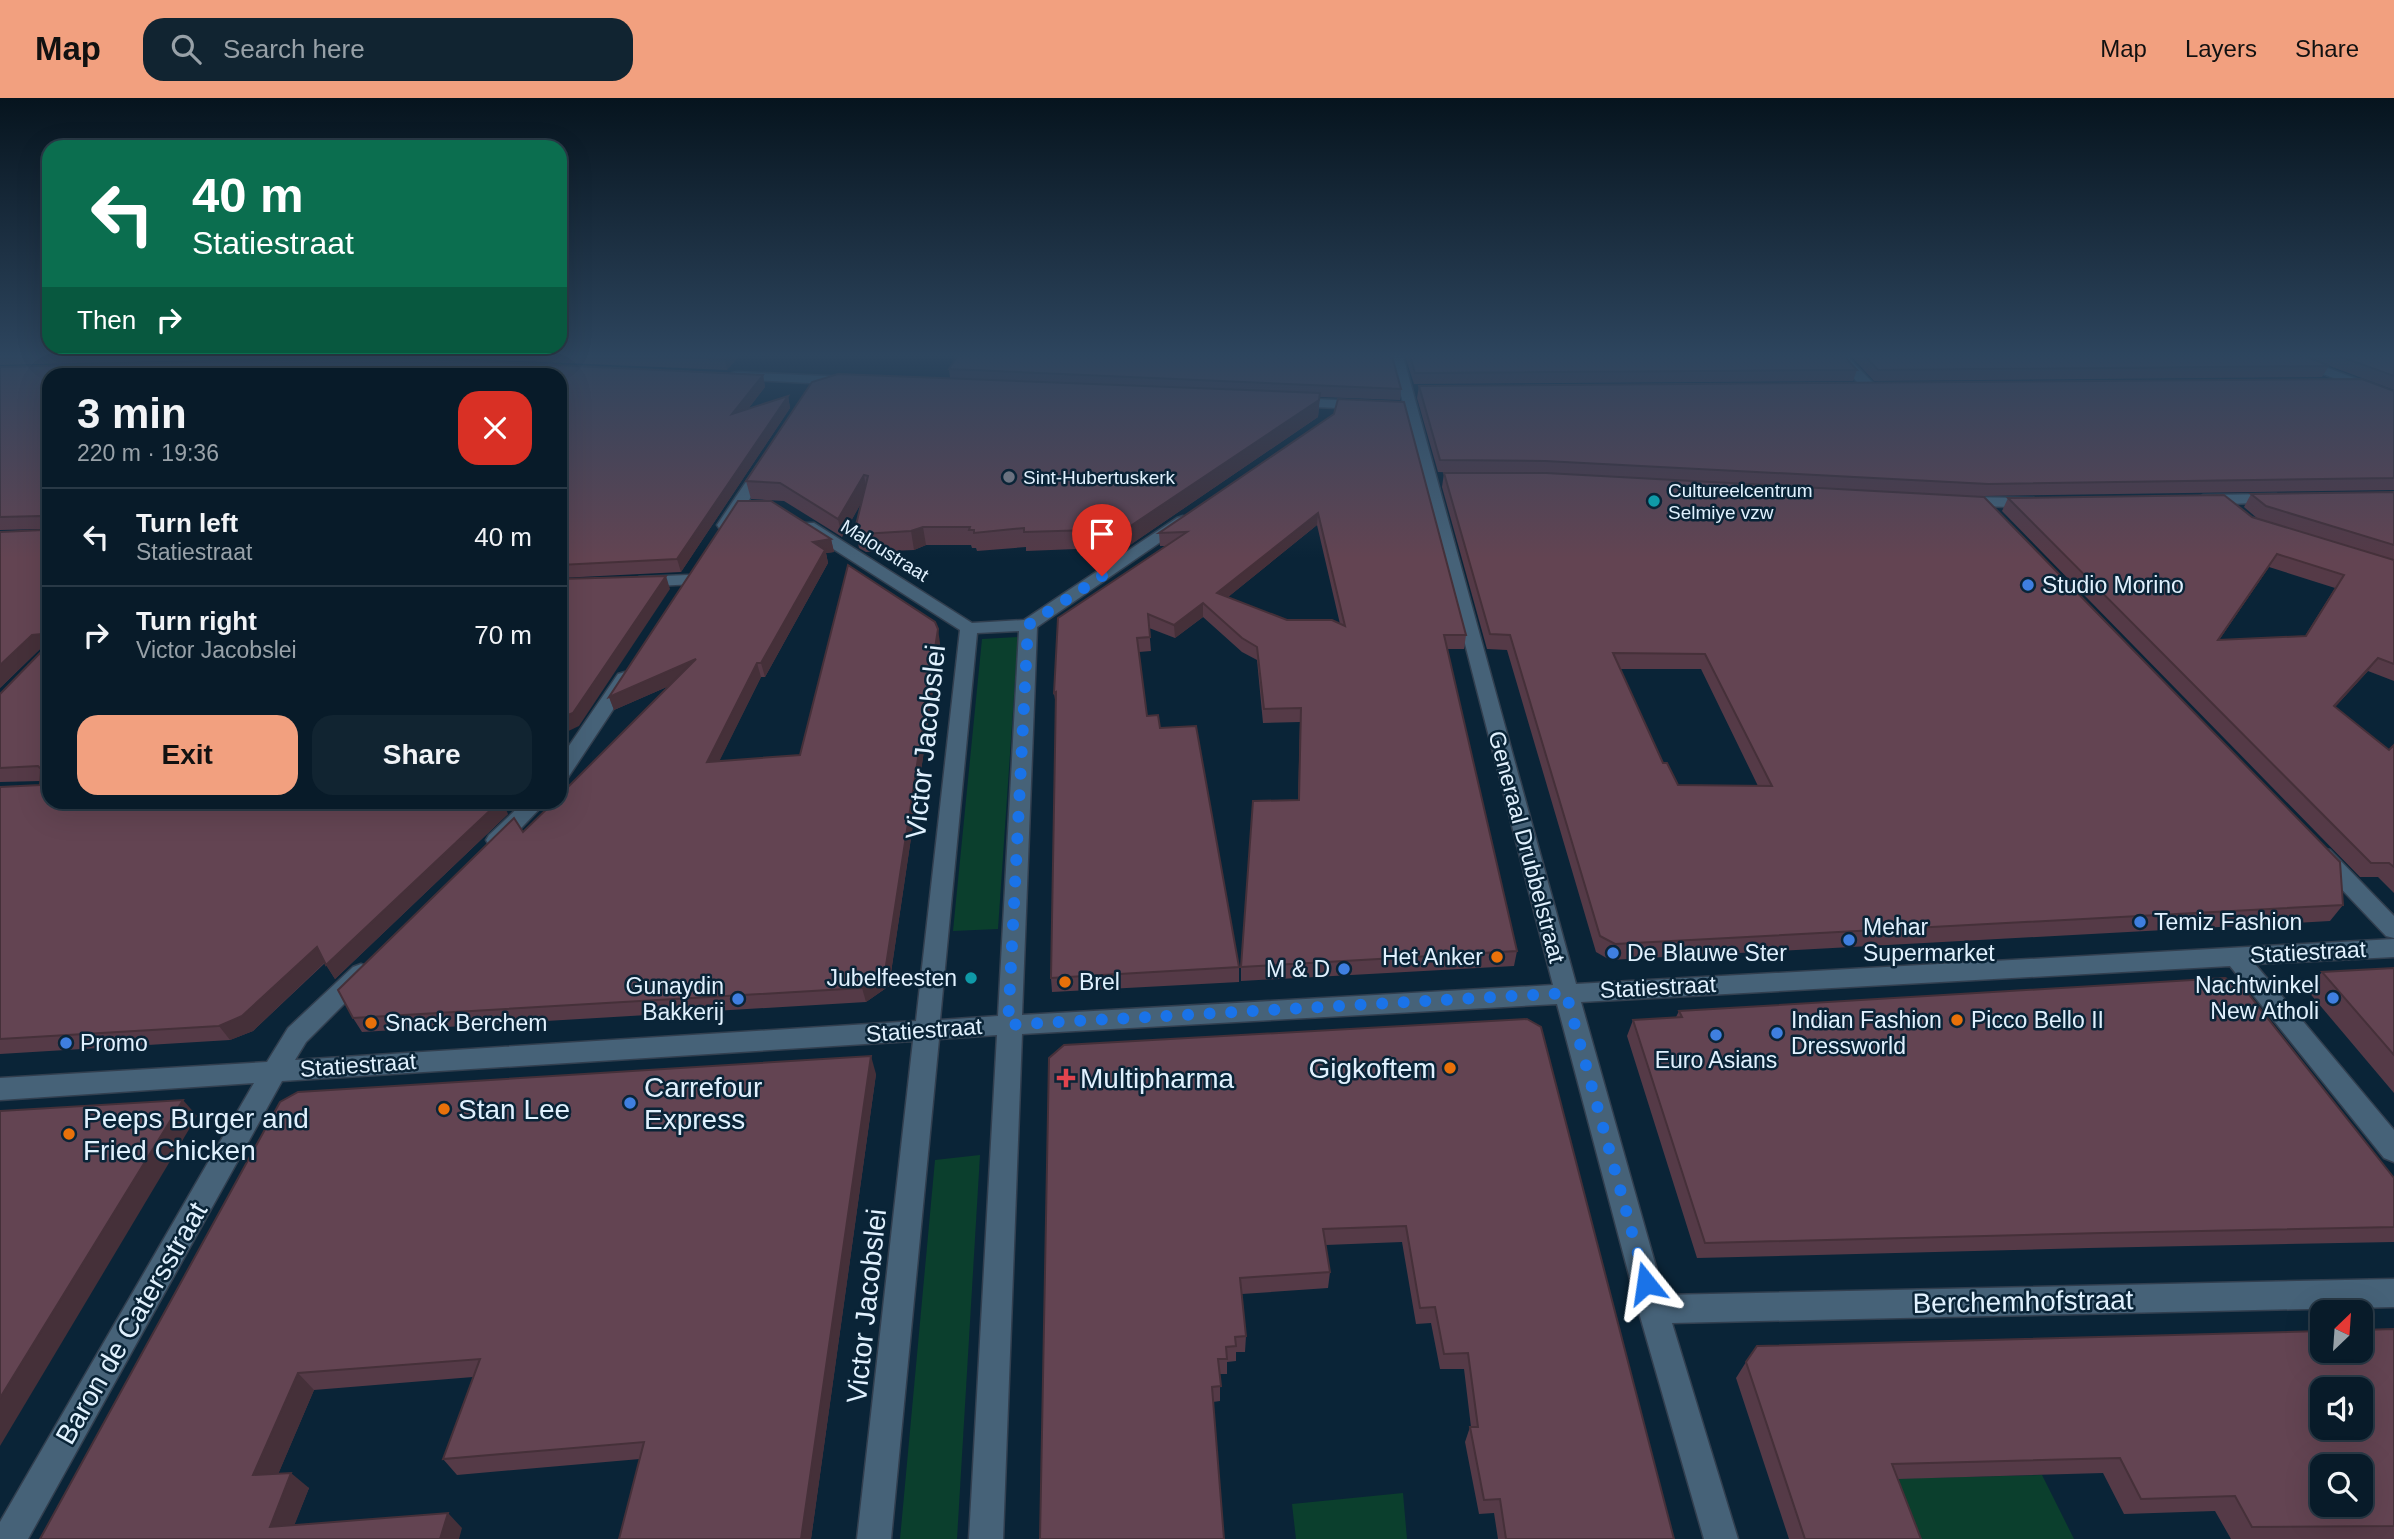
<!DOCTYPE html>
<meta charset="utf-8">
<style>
body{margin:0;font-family:Helvetica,sans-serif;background:#112431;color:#f1f3f6;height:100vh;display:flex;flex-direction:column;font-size:26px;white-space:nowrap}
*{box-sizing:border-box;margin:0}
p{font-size:23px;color:#98a1a8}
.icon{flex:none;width:38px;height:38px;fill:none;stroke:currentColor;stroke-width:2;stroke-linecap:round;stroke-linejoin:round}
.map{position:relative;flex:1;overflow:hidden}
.drawer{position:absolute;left:42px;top:270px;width:525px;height:441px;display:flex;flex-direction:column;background:#081b29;border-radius:21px;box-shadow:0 7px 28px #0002,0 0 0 2px #293946}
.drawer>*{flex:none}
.banner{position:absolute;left:42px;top:42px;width:525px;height:214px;border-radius:21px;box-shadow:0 7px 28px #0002,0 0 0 2px #293946;background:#0b6e4f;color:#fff;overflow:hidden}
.needle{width:46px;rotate:25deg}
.buttons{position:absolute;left:2310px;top:1202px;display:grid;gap:14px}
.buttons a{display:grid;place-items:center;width:63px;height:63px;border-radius:14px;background:#081b29;box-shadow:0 7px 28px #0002,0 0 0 2px #293946;font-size:35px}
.pin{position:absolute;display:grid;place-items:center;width:60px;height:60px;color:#fff;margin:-72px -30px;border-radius:50% 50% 50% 0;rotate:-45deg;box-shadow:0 0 7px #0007}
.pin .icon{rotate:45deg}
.me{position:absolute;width:77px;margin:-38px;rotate:345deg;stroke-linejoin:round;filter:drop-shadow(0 0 5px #0008)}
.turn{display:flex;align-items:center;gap:24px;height:147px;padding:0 35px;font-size:32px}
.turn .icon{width:91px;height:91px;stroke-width:2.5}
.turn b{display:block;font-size:49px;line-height:60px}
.then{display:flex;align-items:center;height:66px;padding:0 35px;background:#0003;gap:14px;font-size:26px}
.round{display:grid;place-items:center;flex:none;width:74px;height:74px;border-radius:21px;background:#112431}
.headline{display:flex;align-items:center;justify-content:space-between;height:119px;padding:0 35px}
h1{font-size:42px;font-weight:800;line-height:52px}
.button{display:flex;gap:14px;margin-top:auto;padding:14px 35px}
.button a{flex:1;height:80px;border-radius:21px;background:#f2a07f;color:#111;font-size:28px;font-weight:800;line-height:80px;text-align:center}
.button a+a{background:#112431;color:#f1f3f6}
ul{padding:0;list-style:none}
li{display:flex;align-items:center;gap:21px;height:98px;padding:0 35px;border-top:2px solid #293946}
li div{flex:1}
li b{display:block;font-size:26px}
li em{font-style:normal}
header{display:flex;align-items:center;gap:42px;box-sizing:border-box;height:98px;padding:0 35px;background:#f2a07f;color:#111}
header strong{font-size:33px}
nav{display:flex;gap:38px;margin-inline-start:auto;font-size:24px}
.search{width:490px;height:63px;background:#112431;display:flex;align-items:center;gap:18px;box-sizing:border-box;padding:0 24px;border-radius:21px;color:#98a1a8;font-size:26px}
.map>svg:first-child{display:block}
.green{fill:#0b3f2d}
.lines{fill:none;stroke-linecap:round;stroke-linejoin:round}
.minor-casing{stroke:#323f4f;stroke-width:3}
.minor{fill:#466278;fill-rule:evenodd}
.wall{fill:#553a47;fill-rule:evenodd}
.shaded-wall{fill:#453039}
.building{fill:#634452;stroke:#453039;stroke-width:2;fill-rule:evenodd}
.route{stroke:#1a73e8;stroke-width:12;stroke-dasharray:0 21.6}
.worship-dot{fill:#6b7280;stroke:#0a2437;stroke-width:2.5}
.culture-dot{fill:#0f9aa8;stroke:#0a2437;stroke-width:2.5}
.shop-dot{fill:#3f7fe0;stroke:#0a2437;stroke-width:2.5}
.food-dot{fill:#e8710a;stroke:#0a2437;stroke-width:2.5}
.health-dot{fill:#e0444e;stroke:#0a2437;stroke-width:2.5}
.labels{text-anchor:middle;stroke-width:5;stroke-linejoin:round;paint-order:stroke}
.far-poi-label{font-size:19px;fill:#e1f1fe;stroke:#0a2437;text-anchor:start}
.far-street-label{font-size:19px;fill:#e1f1fe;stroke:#0a2437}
.poi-label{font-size:23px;fill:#e1f1fe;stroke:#0a2437;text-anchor:start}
.street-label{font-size:23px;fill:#e1f1fe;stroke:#0a2437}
.near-street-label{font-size:28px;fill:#e1f1fe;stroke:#0a2437}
.near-poi-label{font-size:28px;fill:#e1f1fe;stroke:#0a2437;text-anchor:start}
</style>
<header>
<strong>Map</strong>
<div class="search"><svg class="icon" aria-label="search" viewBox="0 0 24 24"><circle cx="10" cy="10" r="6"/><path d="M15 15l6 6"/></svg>Search here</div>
<nav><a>Map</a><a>Layers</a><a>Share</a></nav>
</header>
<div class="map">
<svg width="2394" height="1441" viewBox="0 0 2394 1441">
<rect width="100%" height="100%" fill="#0a2437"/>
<!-- green -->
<g class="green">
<polygon points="1018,539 998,831 953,833 982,541"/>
<polygon points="980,1057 957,1441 900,1441 935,1062"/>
<polygon points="2042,1377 2074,1441 1903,1441 1880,1381"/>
<polygon points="1403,1395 1407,1441 1296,1441 1292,1406"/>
</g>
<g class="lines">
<!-- minor casing -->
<g class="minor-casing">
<g id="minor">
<path d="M1391,258H1403L1576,886L2394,841V859L2255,866L2394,1032V1064L2384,1060L2230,868L1581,904L1664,1197L2394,1181V1209L1672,1225L1738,1441H1704L1638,1211L1557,906L1022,936L1003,1441H969L997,937L939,941L891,1441H857L913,943L282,983L28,1441H0V1424L254,985L0,1002V980L267,964L288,930L353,869L361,866L369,869L373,875L369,881L306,944L295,962L916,923L960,532L802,431L800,428L802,425H814L972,525L1024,522L1177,420L1183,418L1191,423L1037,529L1022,917L1553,887L1405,313L1293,308L1286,304L1293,300L1403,305ZM1019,533L998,918L940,922L977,535Z"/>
<polygon points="1834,258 1847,258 1874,286 1874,292 1864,292"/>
<polygon points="2278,258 2296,258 2394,295 2394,304"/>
<polygon points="737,274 848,279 855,283 848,287 732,281 732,275"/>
<polygon points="763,365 770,369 733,427 725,432 719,430 717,427 758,366"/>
<polygon points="2276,396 2281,398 2284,401 2281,404 2203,407 2195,402 2203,397"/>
<polygon points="1962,399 2034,400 2042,405 2034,410 1957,407 1954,404 1957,401"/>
<polygon points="688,477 694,478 696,482 694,486 639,489 631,484 639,479"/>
<polygon points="625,574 634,580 567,681 560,683 560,661 618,576"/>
<polygon points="524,704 546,704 505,747 497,749 489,747 486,742 489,737"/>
<polygon points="2322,750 2330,752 2394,818 2394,840 2386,838 2314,762 2311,757 2314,752"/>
</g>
</g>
<!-- minor -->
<use href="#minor" class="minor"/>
</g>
<!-- wall -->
<g class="wall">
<polygon points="0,258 372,258 0,267"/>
<polygon points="407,258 739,258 727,272"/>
<polygon points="1405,258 1844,258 1857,272 1853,283 1414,286"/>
<polygon points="1851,258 2394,258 2394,292 2319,264 2329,268 2322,279 1874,283"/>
<polygon points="0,269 763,277 765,289 748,311 788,298 790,310 681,474 560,480 560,276 49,276 49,704 508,716 335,881 325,865 253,933 230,942 0,956 0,689 40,687 40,683 0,684 0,596 41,554 41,550 0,590 43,431 0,432"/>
<polygon points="949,271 1401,291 1400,302 1320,299 1318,319 1127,449 1026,453 1026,449 977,453 976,450 972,450 971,447 926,447 914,452 866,454 859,450 855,431 862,403 842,439 784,403 751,401 746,383 950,280"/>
<path d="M1419,288L2394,293V392L1983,398L2343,807L2330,823L1610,862L1596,854L1507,552L1487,551L1442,389L1444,375H1479L1438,374L1417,300ZM1620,571H1701L1758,688L1678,687L1663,665Z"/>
<path d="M1334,316L1466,537L1464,551H1447L1517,853L1514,868L1241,883V869L1298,702L1300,624L1263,625L1257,562L1242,554L1203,519L1175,540L1149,530L1151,553L1139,554L1147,618L1160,630L1239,869V884L1052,894L1051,880L1056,608L1054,595L1166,448H1160L1159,435ZM1317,427L1340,526L1287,522L1228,499Z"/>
<path d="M2394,394V583L2368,573L2335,609L2389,652L2394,647V795L2378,779H2360L2002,413L2008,400L2252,419L2258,421L2244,409L2251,396ZM2269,469L2335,490L2305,538L2219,542Z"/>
<polygon points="831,441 834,454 826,455 828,465 765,579 761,579 719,663 800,657 940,545 889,888 866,904 362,934 353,920 523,734 669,588 614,612 609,599"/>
<polygon points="2394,870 2394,995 2307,892 2322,874"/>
<polygon points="1679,913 2394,1080 2394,1144 2089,1150 1697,1160 1627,938 1633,922 1676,919"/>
<polygon points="1527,921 1674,1441 1498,1441 1494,1415 1479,1416 1465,1344 1470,1329 1471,1329 1464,1271 1440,1271 1431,1225 1416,1226 1402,1144 1326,1147 1330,1174 1328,1190 1242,1196 1246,1238 1245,1254 1236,1254 1236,1263 1227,1264 1227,1276 1220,1276 1220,1303 1213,1304 1049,960"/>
<polygon points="876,976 811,1441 619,1441 640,1361 457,1377 443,1361 473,1279 314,1292 278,1376 309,1390 294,1427 462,1430 40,1441 280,1004"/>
<polygon points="2394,1231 2394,1441 2231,1441 2215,1413 2124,1416 2103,1375 1898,1381 1921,1441 1789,1441 1736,1280 1746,1264"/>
</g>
<!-- shaded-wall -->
<g class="shaded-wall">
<polygon points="727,258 739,258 727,272 725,261"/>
<polygon points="763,277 765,289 735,328 732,316"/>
<polygon points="1320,295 1318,319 1127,449 1126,431"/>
<polygon points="788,298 790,310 681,474 677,461"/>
<polygon points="864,377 867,395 842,439 838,421"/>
<polygon points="1318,415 1317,427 1217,508 1217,495"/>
<polygon points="923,429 926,447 914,452 911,433"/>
<polygon points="831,441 834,454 826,455 828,465 765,579 761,565 813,444"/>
<polygon points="2277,456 2269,469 2210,555 2218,542"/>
<polygon points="666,478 670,491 579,628 560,637 560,620"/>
<polygon points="1203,505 1203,519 1175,540 1174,527"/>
<polygon points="938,531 940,545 889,888 866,904 862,890"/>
<polygon points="41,536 41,550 0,590 0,567 32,537"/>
<polygon points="2378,560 2368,573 2324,621 2334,608"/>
<polygon points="696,561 701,574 614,612 609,599"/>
<polygon points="757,565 761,579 712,678 707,664"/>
<polygon points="499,704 503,704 508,716 335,881 326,867"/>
<polygon points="317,849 326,863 253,933 230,942 219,928"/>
<polygon points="871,958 876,976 811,1441 801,1441"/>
<polygon points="183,1002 197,1018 0,1348 0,1300"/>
<polygon points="298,1275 314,1292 271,1393 253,1377"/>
<polygon points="291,1375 309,1390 289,1441 270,1429"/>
<polygon points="448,1415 462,1430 459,1441 440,1441"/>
</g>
<!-- building -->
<g class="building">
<polygon points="658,258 727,258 725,261"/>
<polygon points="957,258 1392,258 1401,291 949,271"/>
<polygon points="1410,258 1844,258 1857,272 1415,275"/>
<polygon points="1865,258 2305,258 2329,268 1878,272"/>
<polygon points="2339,258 2394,258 2394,278"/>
<polygon points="389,259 763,277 732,316 788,298 677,461 560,467 560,276 49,276 49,704 499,704 326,867 317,849 242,918 219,928 0,941 0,689 40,687 41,671 38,668 0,670 0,596 41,554 41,536 32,537 0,567 0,434 42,432 43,420 41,418 0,419 0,269"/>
<polygon points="838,276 1320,295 1319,302 1126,431 1024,434 1024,430 974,435 974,432 969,432 970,429 923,429 911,433 862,436 855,431 868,378 864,377 838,421 780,385 746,383 812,284"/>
<polygon points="2362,281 2394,293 2394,380 1988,386 1545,363 1440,362 1419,288"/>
<path d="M1338,301L1404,304L1466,537H1444L1517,853L1241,869L1253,703L1299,702L1301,610L1264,611L1257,549L1242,540L1203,505L1174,527L1148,516L1150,539L1137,540L1147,618L1158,617L1160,630L1196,628L1239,869L1051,880L1056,594L1054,595L1058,520L1187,434L1159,435L1334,316ZM1318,415L1345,528L1332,522H1287L1217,495Z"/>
<path d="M1444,375H1546L1984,399L2340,764L2343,807L1615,846L1600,838L1510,537L1490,536ZM1613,555L1705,556L1772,688L1678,687L1667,665H1663Z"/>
<polygon points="2394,394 2394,447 2266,408 2251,396"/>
<path d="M2224,397L2252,419L2394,462V566L2378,560L2334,608L2389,652L2394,647V769L2389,765H2371L2008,400ZM2277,456L2344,477L2306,538L2218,542Z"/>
<polygon points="738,403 771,403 831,441 813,444 825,452 761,565 757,565 707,664 800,657 848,467 935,524 938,531 885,874 862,890 353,920 338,892 514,720 523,734 554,704 560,704 560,697 696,561 609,599"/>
<polygon points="666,478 573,615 560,620 560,481"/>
<polygon points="2394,870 2394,957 2322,874"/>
<polygon points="2225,880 2243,889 2394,1080 2394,1129 2102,1135 1705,1145 1633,922 1682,919 1679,913"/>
<polygon points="1527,921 1541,929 1674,1441 1506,1441 1500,1401 1484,1402 1470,1329 1478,1329 1468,1255 1444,1256 1435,1209 1420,1210 1406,1128 1323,1131 1330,1174 1240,1180 1246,1238 1235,1239 1236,1248 1226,1249 1227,1261 1218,1261 1221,1288 1212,1289 1224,1441 1040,1441 1049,960 1064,947"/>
<polygon points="871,958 801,1441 619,1441 644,1344 443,1361 480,1261 298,1275 253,1377 291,1375 270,1429 448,1415 440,1441 40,1441 280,1004 298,994"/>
<polygon points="183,1002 0,1300 0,1013"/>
<path d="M2394,1231V1428L2252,1429L2235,1398L2141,1401L2120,1360L1892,1366L1921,1441H1805L1746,1264L1757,1248L2322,1233V1253H2361V1232ZM2322,1292H2361V1330H2322ZM2322,1368H2361V1407H2322Z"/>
</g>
<!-- sky -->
<linearGradient id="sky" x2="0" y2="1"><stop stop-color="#06141e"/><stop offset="0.56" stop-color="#2d455e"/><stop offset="1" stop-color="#2d455e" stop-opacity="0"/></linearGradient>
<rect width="2394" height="460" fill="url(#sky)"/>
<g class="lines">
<!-- route -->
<polyline class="route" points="1102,478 1028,527 1008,927 1566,895 1646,1185"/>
</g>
<!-- markers -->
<circle class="worship-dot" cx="1009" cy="379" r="7"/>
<g class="culture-dot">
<circle cx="1654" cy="403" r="7"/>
<circle cx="971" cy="880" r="7"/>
</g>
<g class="shop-dot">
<circle cx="2028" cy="487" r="7"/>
<circle cx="2140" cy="824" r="7"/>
<circle cx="1849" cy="842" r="7"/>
<circle cx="1613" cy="855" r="7"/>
<circle cx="1344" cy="871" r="7"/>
<circle cx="2333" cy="900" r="7"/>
<circle cx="738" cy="901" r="7"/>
<circle cx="1777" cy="935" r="7"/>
<circle cx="1716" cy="937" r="7"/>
<circle cx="66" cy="945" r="7"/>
<circle cx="630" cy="1005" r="7"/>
</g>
<g class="food-dot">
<circle cx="1497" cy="859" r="7"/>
<circle cx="1065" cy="884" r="7"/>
<circle cx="1957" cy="922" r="7"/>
<circle cx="371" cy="925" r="7"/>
<circle cx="1450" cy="970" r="7"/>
<circle cx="444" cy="1011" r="7"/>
<circle cx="69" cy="1036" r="7"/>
</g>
<path class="health-dot" d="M1062.5 969.5h7v7h7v7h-7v7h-7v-7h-7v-7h7z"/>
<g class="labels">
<!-- far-poi labels -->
<g class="far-poi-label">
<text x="1023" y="386">Sint-Hubertuskerk</text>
<text x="1668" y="399">Cultureelcentrum<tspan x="1668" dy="22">Selmiye vzw</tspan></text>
</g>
<!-- far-street labels -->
<g class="far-street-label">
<text transform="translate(885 452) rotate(32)" y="7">Maloustraat</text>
</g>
<!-- poi labels -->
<g class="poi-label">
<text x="2042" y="495">Studio Morino</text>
<text x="2154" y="832">Temiz Fashion</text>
<text x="1863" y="837">Mehar<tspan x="1863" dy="26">Supermarket</tspan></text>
<text x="1627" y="863">De Blauwe Ster</text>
<text x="1483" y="867" text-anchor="end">Het Anker</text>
<text x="1330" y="879" text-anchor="end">M &amp; D</text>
<text x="957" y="888" text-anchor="end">Jubelfeesten</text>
<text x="1079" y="892">Brel</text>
<text x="2319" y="895" text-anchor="end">Nachtwinkel<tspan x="2319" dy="26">New Atholi</tspan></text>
<text x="724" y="896" text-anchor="end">Gunaydin<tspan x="724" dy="26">Bakkerij</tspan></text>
<text x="1791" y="930">Indian Fashion<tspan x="1791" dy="26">Dressworld</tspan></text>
<text x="1971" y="930">Picco Bello II</text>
<text x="385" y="933">Snack Berchem</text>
<text x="80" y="953">Promo</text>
<text x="1716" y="970" text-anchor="middle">Euro Asians</text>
</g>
<!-- street labels -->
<g class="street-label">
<text transform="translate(1527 749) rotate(75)" y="8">Generaal Drubbelstraat</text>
<text transform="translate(2308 854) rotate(-3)" y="8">Statiestraat</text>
<text transform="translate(1658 889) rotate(-3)" y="8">Statiestraat</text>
<text transform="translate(924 932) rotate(-4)" y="8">Statiestraat</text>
<text transform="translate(358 967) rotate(-4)" y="8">Statiestraat</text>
</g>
<!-- near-street labels -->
<g class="near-street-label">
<text transform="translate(925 644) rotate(-84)" y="10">Victor Jacobslei</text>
<text transform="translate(2023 1203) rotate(-1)" y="10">Berchemhofstraat</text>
<text transform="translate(866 1208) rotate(-84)" y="10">Victor Jacobslei</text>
<text transform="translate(131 1225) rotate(-60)" y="10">Baron de Catersstraat</text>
</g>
<!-- near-poi labels -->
<g class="near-poi-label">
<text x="1436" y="980" text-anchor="end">Gigkoftem</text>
<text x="1080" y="990">Multipharma</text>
<text x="644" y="999">Carrefour<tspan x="644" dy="32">Express</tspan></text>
<text x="458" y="1021">Stan Lee</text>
<text x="83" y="1030">Peeps Burger and<tspan x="83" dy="32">Fried Chicken</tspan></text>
</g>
</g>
</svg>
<div class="buttons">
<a><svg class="needle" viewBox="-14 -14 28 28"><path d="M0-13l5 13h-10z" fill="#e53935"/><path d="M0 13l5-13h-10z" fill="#98a1a8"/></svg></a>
<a><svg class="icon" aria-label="sound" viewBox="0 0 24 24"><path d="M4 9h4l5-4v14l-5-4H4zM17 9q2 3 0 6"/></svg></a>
<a><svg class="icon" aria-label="search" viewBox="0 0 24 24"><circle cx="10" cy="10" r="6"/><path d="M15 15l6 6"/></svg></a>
</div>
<div class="pin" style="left:1102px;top:478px;background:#d93025"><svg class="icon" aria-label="arrive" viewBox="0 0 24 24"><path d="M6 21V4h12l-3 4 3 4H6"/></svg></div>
<svg class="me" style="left:1646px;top:1185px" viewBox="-20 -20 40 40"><path d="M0-17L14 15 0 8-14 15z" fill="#1a73e8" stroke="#fff" stroke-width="4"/></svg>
<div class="banner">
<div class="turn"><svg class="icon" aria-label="left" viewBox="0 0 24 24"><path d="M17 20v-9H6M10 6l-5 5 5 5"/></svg><div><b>40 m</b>Statiestraat</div></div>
<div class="then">Then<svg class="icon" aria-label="right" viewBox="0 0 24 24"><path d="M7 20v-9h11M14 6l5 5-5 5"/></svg></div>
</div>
<section class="drawer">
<div class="headline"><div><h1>3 min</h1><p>220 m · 19:36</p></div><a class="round" style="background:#d93025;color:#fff"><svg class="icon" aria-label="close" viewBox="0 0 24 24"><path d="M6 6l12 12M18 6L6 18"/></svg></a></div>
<ul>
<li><svg class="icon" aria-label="left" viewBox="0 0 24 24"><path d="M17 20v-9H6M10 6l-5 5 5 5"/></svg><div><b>Turn left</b><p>Statiestraat</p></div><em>40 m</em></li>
<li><svg class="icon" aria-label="right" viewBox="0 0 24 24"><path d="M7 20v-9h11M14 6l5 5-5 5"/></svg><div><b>Turn right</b><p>Victor Jacobslei</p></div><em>70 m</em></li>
</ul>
<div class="button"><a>Exit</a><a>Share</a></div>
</section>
</div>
